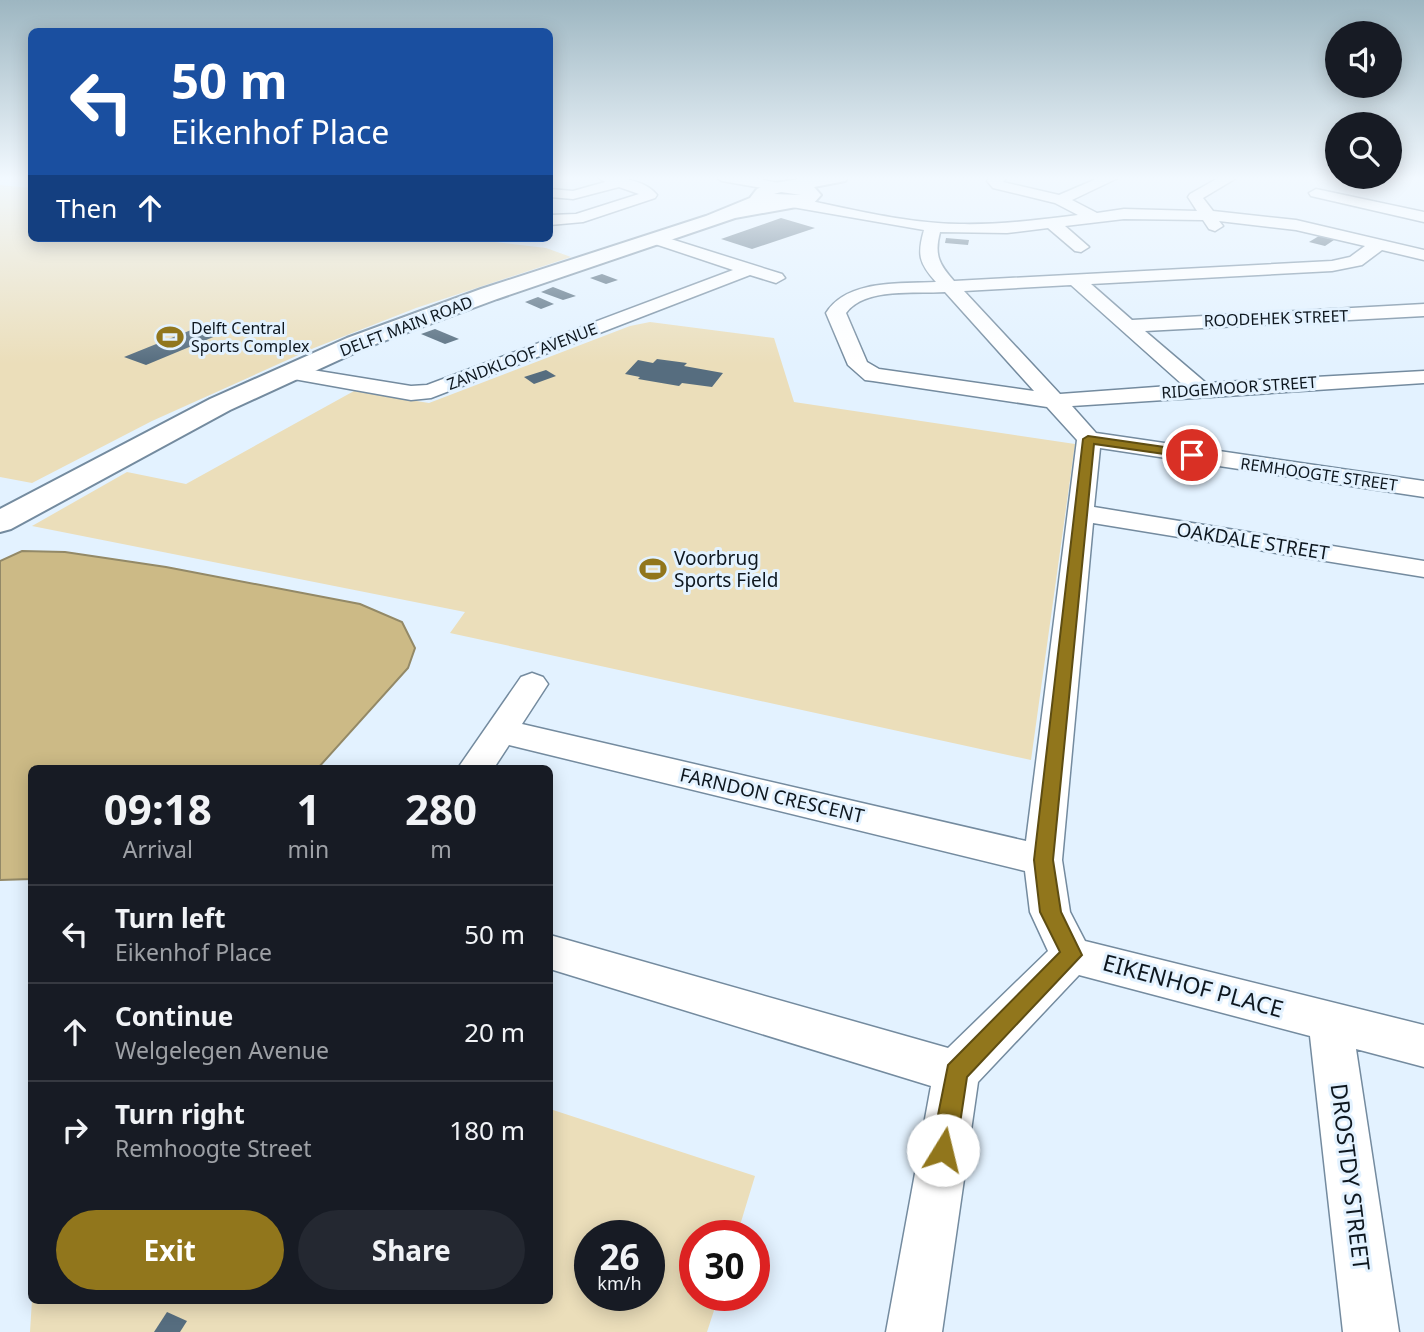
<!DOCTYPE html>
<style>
body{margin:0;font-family:"Noto Sans",sans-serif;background:#242831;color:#f1f3f6;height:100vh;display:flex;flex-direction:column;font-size:26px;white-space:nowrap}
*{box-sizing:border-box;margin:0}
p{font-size:23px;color:#9ea1a6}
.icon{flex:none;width:38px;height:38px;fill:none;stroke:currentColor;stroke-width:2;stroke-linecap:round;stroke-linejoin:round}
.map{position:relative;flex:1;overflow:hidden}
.side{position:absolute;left:28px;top:765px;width:525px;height:539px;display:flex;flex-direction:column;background:#171b24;border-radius:10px;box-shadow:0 4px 18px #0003}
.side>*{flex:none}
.top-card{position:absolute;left:28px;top:28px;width:525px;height:214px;border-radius:10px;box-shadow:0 4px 18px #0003;background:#1a4fa0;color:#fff;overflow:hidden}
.fabs{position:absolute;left:1325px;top:21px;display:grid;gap:14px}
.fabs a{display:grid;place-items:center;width:77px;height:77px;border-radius:50%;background:#171b24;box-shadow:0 4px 18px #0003;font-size:35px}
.speed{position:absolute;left:574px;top:1220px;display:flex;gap:14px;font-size:35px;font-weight:700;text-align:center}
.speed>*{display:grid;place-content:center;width:91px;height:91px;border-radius:50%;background:#171b24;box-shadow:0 4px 18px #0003;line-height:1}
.speed small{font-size:18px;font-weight:400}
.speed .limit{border:10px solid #d22;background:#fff;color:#111}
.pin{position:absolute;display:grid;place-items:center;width:60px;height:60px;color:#fff;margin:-30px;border:4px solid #fff;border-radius:50%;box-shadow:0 2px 7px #0007}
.me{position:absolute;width:77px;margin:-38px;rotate:9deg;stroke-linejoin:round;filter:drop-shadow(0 0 5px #0008)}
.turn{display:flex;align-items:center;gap:24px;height:147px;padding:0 28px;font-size:32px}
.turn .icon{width:91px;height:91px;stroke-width:2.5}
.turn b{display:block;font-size:49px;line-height:60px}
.then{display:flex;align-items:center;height:66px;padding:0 28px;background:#0003;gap:14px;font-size:26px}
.eta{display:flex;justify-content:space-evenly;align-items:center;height:119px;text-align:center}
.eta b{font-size:42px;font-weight:700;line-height:49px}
.primary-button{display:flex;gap:14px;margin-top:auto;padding:14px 28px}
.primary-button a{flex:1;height:80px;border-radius:42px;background:#91761c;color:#fff;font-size:28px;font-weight:700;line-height:80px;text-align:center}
.primary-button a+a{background:#242831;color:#f1f3f6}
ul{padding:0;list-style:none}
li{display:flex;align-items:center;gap:21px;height:98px;padding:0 28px;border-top:2px solid #363941}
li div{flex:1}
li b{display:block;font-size:26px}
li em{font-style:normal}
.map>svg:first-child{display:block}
.green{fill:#ebdeba;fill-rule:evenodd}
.water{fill:#ccba86;stroke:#938967;stroke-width:2}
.building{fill:#566d7f}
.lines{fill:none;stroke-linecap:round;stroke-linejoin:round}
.minor-casing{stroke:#748b9f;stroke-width:3}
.tertiary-casing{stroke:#748b9f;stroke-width:4}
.minor{fill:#fff;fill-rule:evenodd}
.tertiary{fill:#fff;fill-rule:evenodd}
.route{fill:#91761c;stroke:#5e4d12;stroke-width:2}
.labels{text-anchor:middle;stroke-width:6;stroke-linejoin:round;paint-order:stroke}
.far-street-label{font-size:16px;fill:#0e171f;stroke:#e3f2ff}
.far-poi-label{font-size:16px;fill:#0e171f;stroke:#e3f2ff;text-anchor:start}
.street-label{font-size:19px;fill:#0e171f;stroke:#e3f2ff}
.poi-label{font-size:19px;fill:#0e171f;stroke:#e3f2ff;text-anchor:start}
.near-street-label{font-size:23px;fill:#0e171f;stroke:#e3f2ff}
</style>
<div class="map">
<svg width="1424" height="1332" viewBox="0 0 1424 1332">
<rect width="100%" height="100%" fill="#e3f2ff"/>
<!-- green -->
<g class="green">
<polygon points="0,185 31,188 32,238 461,238 546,248 571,257 416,308 314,348 152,421 32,483 0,477"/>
<polygon points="650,322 774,338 794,402 1075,444 1031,760 450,633 465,612 32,526 127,472 186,484 354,391 429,403 630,326"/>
<path d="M550,1109L755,1176L737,1235L695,1236V1295H719L707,1332H30L32,1300H550ZM590,1236H649V1295H590Z"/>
</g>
<!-- water -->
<polygon class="water" points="22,551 65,552 166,567 360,604 402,622 415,648 408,668 318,768 32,768 31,879 0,880 0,561"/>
<!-- building -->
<g class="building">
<polygon points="781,218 815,228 752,249 721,239"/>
<polygon points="1319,236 1334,240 1325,246 1309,242"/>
<polygon points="946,238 969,240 968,245 945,243"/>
<polygon points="602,274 618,280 606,284 590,278"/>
<polygon points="553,287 576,296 563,300 541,292"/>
<polygon points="538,297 554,304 541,309 525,302"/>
<polygon points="201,326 223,333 146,365 124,357"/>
<polygon points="435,329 459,339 445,344 421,334"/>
<polygon points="657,359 687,363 684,366 723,373 712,387 682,383 679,386 638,379 640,377 625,374 638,360 653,363"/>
<polygon points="546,370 556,376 534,384 524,377"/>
<polygon points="167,1312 187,1321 180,1332 154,1332"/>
</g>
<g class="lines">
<!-- minor casing -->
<g class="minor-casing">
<g id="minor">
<path d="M598,177C617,177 645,179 657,195L655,198L583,222L550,225V215L576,214L639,194L619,187L573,199L550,197V189L573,191L605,182Z"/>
<polygon points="715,177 748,177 784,184 786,187 779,191 722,181"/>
<path d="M990,177H1007L1003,182L1059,195L1101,177H1120L1072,200L1097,213L1124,209L1197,211L1188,197L1190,194L1220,177H1238L1203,198L1213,211L1296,220L1424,250V260L1382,250L1362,265L1332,271L1091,284L1132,320L1424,304V316L1145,331L1206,383L1424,371V383L1072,406L1096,433L1424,481V497L1100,448L1094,507L1424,561V577L1093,523L1062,860L1070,912L1085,941L1424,1025V1067L1356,1049L1399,1332H1343L1310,1036L1079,975L978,1082L942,1332H886L931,1086L550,969V935L948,1048L1048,951L1030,912L1025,871L509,745L494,768H458L521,677L532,673L543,677L548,684L522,724L1026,841L1077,440L1047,407L873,381L865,380L848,365L826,313C847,279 901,284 936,282C919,263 917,255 924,230L792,207L784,202L792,197C846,208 903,223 959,224C999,225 1038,220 1078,215L1055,203L993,188L987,181ZM1124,219L1203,220L1209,229L1215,231L1223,226L1219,221L1296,230L1365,246L1350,257L1332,261L954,281C939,264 934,255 940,232L1007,233L1048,228L1075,251L1081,252L1089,247L1065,226ZM1071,285L1183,385L1060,394L964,291ZM945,292L1034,391L879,369L867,362L846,313C865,287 916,294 945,292Z"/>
<polygon points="1316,189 1424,212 1424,222 1311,196 1309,193"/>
<polygon points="655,234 782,274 785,278 776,283 750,275 431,398 411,400 288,378 281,376 277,372 281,368 288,366 411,386 427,385 733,270 649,242 647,239 649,236"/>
</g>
</g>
<!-- tertiary casing -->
<g class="tertiary-casing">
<path id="tertiary" d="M813,177H848L845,181L814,187L821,195L813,204L735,218L497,299L365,348L230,410L11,529L0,532V509L210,399L347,338L481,289L706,216L750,198L757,189L768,184ZM781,192L801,195L774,194Z"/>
</g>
<!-- minor -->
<use href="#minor" class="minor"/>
<!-- tertiary -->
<use href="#tertiary" class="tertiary"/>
</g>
<!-- sky -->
<linearGradient id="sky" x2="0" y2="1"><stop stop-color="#9db6c1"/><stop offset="0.49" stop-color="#f2f9ff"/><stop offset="1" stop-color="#f2f9ff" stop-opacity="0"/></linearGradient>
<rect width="1424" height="364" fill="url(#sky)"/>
<!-- route -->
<polygon class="route" points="1088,436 1192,451 1198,455 1192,458 1094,444 1053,860 1061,912 1082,955 967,1077 956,1150 952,1159 943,1162 935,1159 931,1150 948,1065 1060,952 1040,912 1034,860 1083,439"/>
<!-- icons -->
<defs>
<g id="stadium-bare" transform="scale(2.1)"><path d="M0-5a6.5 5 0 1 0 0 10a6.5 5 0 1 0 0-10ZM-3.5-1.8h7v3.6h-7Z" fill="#91761c" stroke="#e3f2ff" stroke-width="2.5" paint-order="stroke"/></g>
</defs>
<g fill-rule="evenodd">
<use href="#stadium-bare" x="170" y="337"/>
<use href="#stadium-bare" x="653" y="569"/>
</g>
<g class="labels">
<!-- far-street labels -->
<g class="far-street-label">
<text transform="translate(1276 318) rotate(-2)" y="6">ROODEHEK STREET</text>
<text transform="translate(406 326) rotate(-21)" y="6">DELFT MAIN ROAD</text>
<text transform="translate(522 356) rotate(-21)" y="6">ZANDKLOOF AVENUE</text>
<text transform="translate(1239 387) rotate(-4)" y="6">RIDGEMOOR STREET</text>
<text transform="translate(1319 474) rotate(8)" y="6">REMHOOGTE STREET</text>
</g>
<!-- far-poi labels -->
<g class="far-poi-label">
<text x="191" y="334">Delft Central<tspan x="191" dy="18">Sports Complex</tspan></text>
</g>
<!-- street labels -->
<g class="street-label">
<text transform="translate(1253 541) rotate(9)" y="7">OAKDALE STREET</text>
<text transform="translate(772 795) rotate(13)" y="7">FARNDON CRESCENT</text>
</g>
<!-- poi labels -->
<g class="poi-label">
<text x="674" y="565">Voorbrug<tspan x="674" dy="22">Sports Field</tspan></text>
</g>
<!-- near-street labels -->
<g class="near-street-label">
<text transform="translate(1193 986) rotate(15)" y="8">EIKENHOF PLACE</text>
<text transform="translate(1350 1177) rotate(83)" y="8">DROSTDY STREET</text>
</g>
</g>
</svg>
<div class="fabs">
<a><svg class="icon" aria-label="sound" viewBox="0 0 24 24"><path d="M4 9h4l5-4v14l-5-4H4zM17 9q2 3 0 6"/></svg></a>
<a><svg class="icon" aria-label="search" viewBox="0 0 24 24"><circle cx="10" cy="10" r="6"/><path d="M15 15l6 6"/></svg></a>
</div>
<div class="speed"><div>26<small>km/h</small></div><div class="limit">30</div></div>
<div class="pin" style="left:1192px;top:455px;background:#d93025"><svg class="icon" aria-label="arrive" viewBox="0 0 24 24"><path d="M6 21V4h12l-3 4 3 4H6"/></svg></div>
<svg class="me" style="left:943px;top:1150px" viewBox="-20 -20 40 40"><circle r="19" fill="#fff"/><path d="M0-13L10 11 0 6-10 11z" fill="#91761c"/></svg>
<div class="top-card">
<div class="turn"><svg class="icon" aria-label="left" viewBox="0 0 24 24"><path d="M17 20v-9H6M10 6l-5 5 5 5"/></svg><div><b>50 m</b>Eikenhof Place</div></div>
<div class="then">Then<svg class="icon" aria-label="ahead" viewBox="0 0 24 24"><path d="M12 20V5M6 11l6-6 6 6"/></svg></div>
</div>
<section class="side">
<div class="eta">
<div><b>09:18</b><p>Arrival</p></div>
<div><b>1</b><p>min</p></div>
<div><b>280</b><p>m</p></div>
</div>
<ul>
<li><svg class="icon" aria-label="left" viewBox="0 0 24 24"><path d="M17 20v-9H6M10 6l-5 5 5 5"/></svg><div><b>Turn left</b><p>Eikenhof Place</p></div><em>50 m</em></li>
<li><svg class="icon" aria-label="ahead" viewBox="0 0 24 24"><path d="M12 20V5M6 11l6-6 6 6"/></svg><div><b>Continue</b><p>Welgelegen Avenue</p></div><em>20 m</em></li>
<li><svg class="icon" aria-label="right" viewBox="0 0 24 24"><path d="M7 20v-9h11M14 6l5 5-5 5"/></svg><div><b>Turn right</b><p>Remhoogte Street</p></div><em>180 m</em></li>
</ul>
<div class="primary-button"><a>Exit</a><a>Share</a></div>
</section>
</div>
